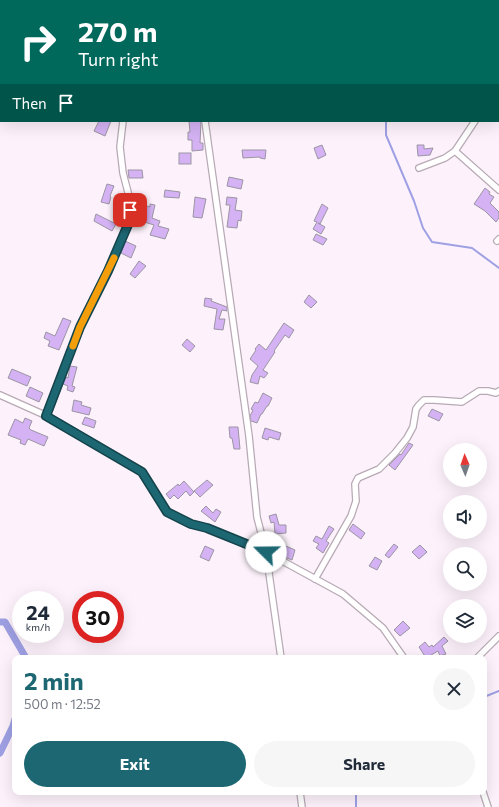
<!DOCTYPE html>
<meta charset="utf-8">
<style>
body{margin:0;font-family:Commissioner,sans-serif;background:#f6f6f7;color:#1f2937;height:100vh;display:flex;flex-direction:column;font-size:15px;white-space:nowrap}
*{box-sizing:border-box;margin:0}
p{font-size:13px;color:#747a83}
.icon{flex:none;width:22px;height:22px;fill:none;stroke:currentColor;stroke-width:2;stroke-linecap:round;stroke-linejoin:round}
.map{position:relative;flex:1;overflow:hidden}
.panel{position:absolute;left:12px;top:655px;width:475px;height:140px;display:flex;flex-direction:column;background:#fff;border-radius:8px;box-shadow:0 4px 16px #0002}
.panel>*{flex:none}
.hud{position:absolute;left:0px;top:0px;width:499px;height:122px;box-shadow:0 4px 16px #0002;background:#00695c;color:#fff;overflow:hidden}
.needle{width:26px;rotate:358deg}
.tools{position:absolute;left:443px;top:443px;display:grid;gap:8px}
.tools a{display:grid;place-items:center;width:44px;height:44px;border-radius:50%;background:#fff;box-shadow:0 4px 16px #0002;font-size:20px}
.speed{position:absolute;left:12px;top:591px;display:flex;gap:8px;font-size:20px;font-weight:700;text-align:center}
.speed>*{display:grid;place-content:center;width:52px;height:52px;border-radius:50%;background:#fff;box-shadow:0 4px 16px #0002;line-height:1}
.speed small{font-size:10px;font-weight:400}
.speed .limit{border:6px solid #d22;background:#fff;color:#111}
.pin{position:absolute;display:grid;place-items:center;width:34px;height:34px;color:#fff;margin:-17px;border-radius:8px;box-shadow:0 2px 6px #0006}
.me{position:absolute;width:44px;margin:-22px;rotate:292deg;stroke-linejoin:round;filter:drop-shadow(0 0 3px #0008)}
.turn{display:flex;align-items:center;gap:14px;height:84px;padding:0 12px;font-size:18px}
.turn .icon{width:52px;height:52px;stroke-width:2.5}
.turn b{display:block;font-size:28px;line-height:34px}
.then{display:flex;align-items:center;height:38px;padding:0 12px;background:#0003;gap:8px;font-size:15px}
.round{display:grid;place-items:center;flex:none;width:42px;height:42px;border-radius:21px;background:#f6f6f7}
.overview{display:flex;align-items:center;justify-content:space-between;height:68px;padding:0 12px}
h1{font-size:24px;font-weight:700;line-height:30px;color:#1d6773}
.action{display:flex;gap:8px;margin-top:auto;padding:8px 12px}
.action a{flex:1;height:46px;border-radius:24px;background:#1d6773;color:#fff;font-size:16px;font-weight:700;line-height:46px;text-align:center}
.action a+a{background:#f6f6f7;color:#1f2937}
.map>svg:first-child{display:block}
.lines{fill:none;stroke-linecap:round;stroke-linejoin:round}
.stream{stroke:#9fa0e4;stroke-width:2}
.canal{stroke:#9fa0e4;stroke-width:7}
.building{fill:#d4b2f4;stroke:#9b95a3}
.street-casing{stroke:#b8aab5;stroke-width:8}
.street{stroke:#fff;stroke-width:5.5}
.route-casing{stroke:#13434b;stroke-width:10}
.route{stroke:#1d6773;stroke-width:7}
.slow{stroke:#f59e0b;stroke-width:7}
</style>
<div class="map">
<svg width="499" height="807" viewBox="0 0 499 807">
<rect width="100%" height="100%" fill="#fdf2fb"/>
<g class="lines">
<!-- stream -->
<g class="stream">
<polyline points="378,0 378,1"/>
<polyline points="386,121 386,135 414,201 423,228 432,242 472,248 499,268"/>
<polyline points="484,697 499,691"/>
<polyline points="356,792 356,807"/>
</g>
<!-- canal -->
<g class="canal">
<polyline points="0,622 5,622 26,658"/>
<polyline points="0,753 13,726 15,719"/>
</g>
</g>
<!-- building -->
<g class="building">
<polygon points="99,121 111,121 105,136 94,131"/>
<polygon points="189,121 201,121 200,143 203,143 203,150 192,151 192,140 188,140 188,132 190,132"/>
<polygon points="322,145 326,155 318,159 314,148"/>
<polygon points="417,145 424,145 424,149 433,148 430,155 418,156"/>
<polygon points="242,150 266,150 265,159 260,158 260,157 243,158"/>
<rect x="179" y="153" width="12" height="11"/>
<polygon points="128,170 142,170 143,178 129,178"/>
<polygon points="229,177 243,180 241,189 227,186"/>
<polygon points="107,184 114,186 110,196 111,197 109,204 101,202"/>
<polygon points="485,188 490,192 489,194 494,197 490,203 499,212 499,218 496,222 485,211 474,204"/>
<polygon points="165,190 180,192 179,198 164,197"/>
<polygon points="195,197 206,199 202,218 193,217"/>
<polygon points="227,197 237,198 235,210 242,211 241,221 238,220 237,228 227,227 230,205 226,205"/>
<polygon points="139,203 150,207 150,204 155,205 152,218 160,221 158,226 169,229 165,239 150,235 154,225 141,221 143,212 136,209"/>
<polygon points="322,204 328,208 320,224 318,223 325,227 321,234 313,229 317,222 314,221"/>
<polygon points="96,214 116,224 112,231 94,221"/>
<polygon points="316,234 327,239 323,245 313,240"/>
<polygon points="125,241 136,246 131,258 121,253"/>
<polygon points="139,261 146,266 135,278 130,274"/>
<polygon points="309,295 317,302 311,308 304,302"/>
<polygon points="205,298 212,299 211,301 227,307 227,311 222,310 219,319 225,319 223,330 214,329 217,309 204,306"/>
<polygon points="63,318 71,321 59,350 48,346 50,341 44,338 46,332 55,336"/>
<polygon points="284,323 294,330 289,338 285,335 274,351 275,352 263,370 268,373 264,378 260,376 258,384 250,382 252,375 258,366 250,359 256,350 255,349 259,344 266,350"/>
<polygon points="187,339 195,346 190,352 182,345"/>
<polygon points="70,366 77,367 72,386 75,387 73,392 67,390 68,386 63,384 66,377 68,378"/>
<polygon points="12,369 31,377 27,386 8,378"/>
<polygon points="30,387 43,393 39,402 26,396"/>
<polygon points="263,393 272,398 268,406 267,406 262,414 261,414 257,423 251,421 250,416 253,410 251,409 255,402 258,403"/>
<polygon points="74,400 82,402 81,405 91,408 89,415 72,411"/>
<polygon points="432,409 443,414 439,421 428,416"/>
<polygon points="85,417 96,421 94,428 82,424"/>
<polygon points="25,418 32,421 29,428 31,430 48,437 44,446 28,439 25,445 20,443 21,440 8,435 15,419 23,423"/>
<polygon points="229,427 238,427 240,449 234,449 232,438 230,438"/>
<polygon points="265,428 281,433 279,440 269,437 268,440 262,438"/>
<polygon points="409,443 413,445 395,470 389,465 400,454 401,455"/>
<polygon points="207,480 213,485 200,497 194,491"/>
<polygon points="184,481 194,492 190,496 186,491 178,499 174,495 170,499 166,494 178,484 179,486"/>
<polygon points="206,506 213,513 216,509 221,512 215,522 201,511"/>
<polygon points="276,514 279,525 286,525 286,533 275,534 274,522 271,523 269,516"/>
<polygon points="353,524 365,533 361,539 349,530"/>
<polygon points="329,526 334,529 326,541 329,543 323,553 316,548 319,544 313,541 316,536 322,539"/>
<polygon points="394,544 398,547 389,558 385,555"/>
<polygon points="420,545 427,552 419,559 412,552"/>
<polygon points="205,546 214,550 209,561 200,557"/>
<polygon points="286,546 295,550 292,560 282,556"/>
<polygon points="375,557 382,561 377,570 369,566"/>
<polygon points="403,621 410,628 400,636 394,630"/>
<polygon points="444,637 448,641 442,646 446,654 440,656 438,651 426,658 419,647 425,642 429,647 432,645 433,647"/>
</g>
<g class="lines">
<!-- street casing -->
<g class="street-casing">
<g id="street">
<polyline points="185,0 185,1"/>
<polyline points="472,0 473,1"/>
<polyline points="158,1 158,0"/>
<polyline points="498,11 499,11"/>
<polyline points="498,49 499,49"/>
<polyline points="498,82 499,80"/>
<polyline points="455,151 499,190"/>
<polyline points="419,168 445,158 455,151 475,121"/>
<polyline points="497,241 499,239"/>
<polyline points="0,395 47,416 142,471 167,512 191,524 207,528 266,552 257,517 249,436 205,121"/>
<polyline points="47,416 80,327 108,271 130,220 130,200 123,173 120,147 123,121"/>
<polyline points="315,579 351,516 356,501 355,484 358,478 379,469 395,453 407,438 413,427 416,409 419,405 424,400 434,400 462,402 479,391 488,391 496,393 499,391"/>
<polyline points="281,658 266,552 343,594 383,628 404,658"/>
<polyline points="477,658 499,636"/>
<polyline points="300,792 302,807"/>
<polyline points="483,792 488,807"/>
</g>
</g>
<!-- street -->
<use href="#street" class="street"/>
</g>
<g class="lines">
<!-- route casing -->
<g class="route-casing">
<polyline id="route" points="130,210 130,220 108,271 80,327 46,416 142,472 167,512 191,524 207,528 266,552"/>
</g>
<!-- route -->
<use href="#route" class="route"/>
<!-- slow -->
<polyline class="slow" points="73,346 80,327 114,258"/>
</g>
</svg>
<div class="tools">
<a><svg class="needle" viewBox="-14 -14 28 28"><path d="M0-13l5 13h-10z" fill="#e53935"/><path d="M0 13l5-13h-10z" fill="#747a83"/></svg></a>
<a><svg class="icon" aria-label="sound" viewBox="0 0 24 24"><path d="M4 9h4l5-4v14l-5-4H4zM17 9q2 3 0 6"/></svg></a>
<a><svg class="icon" aria-label="search" viewBox="0 0 24 24"><circle cx="10" cy="10" r="6"/><path d="M15 15l6 6"/></svg></a>
<a><svg class="icon" aria-label="layers" viewBox="0 0 24 24"><path d="M12 4l9 5-9 5-9-5zM3 14l9 5 9-5"/></svg></a>
</div>
<div class="speed"><div>24<small>km/h</small></div><div class="limit">30</div></div>
<div class="pin" style="left:130px;top:210px;background:#d93025"><svg class="icon" aria-label="arrive" viewBox="0 0 24 24"><path d="M6 21V4h12l-3 4 3 4H6"/></svg></div>
<svg class="me" style="left:266px;top:552px" viewBox="-20 -20 40 40"><circle r="19" fill="#fff"/><path d="M0-13L10 11 0 6-10 11z" fill="#1d6773"/></svg>
<div class="hud">
<div class="turn"><svg class="icon" aria-label="right" viewBox="0 0 24 24"><path d="M7 20v-9h11M14 6l5 5-5 5"/></svg><div><b>270 m</b>Turn right</div></div>
<div class="then">Then<svg class="icon" aria-label="arrive" viewBox="0 0 24 24"><path d="M6 21V4h12l-3 4 3 4H6"/></svg></div>
</div>
<section class="panel">
<div class="overview"><div><h1>2 min</h1><p>500 m · 12:52</p></div><a class="round"><svg class="icon" aria-label="close" viewBox="0 0 24 24"><path d="M6 6l12 12M18 6L6 18"/></svg></a></div>
<div class="action"><a>Exit</a><a>Share</a></div>
</section>
</div>
